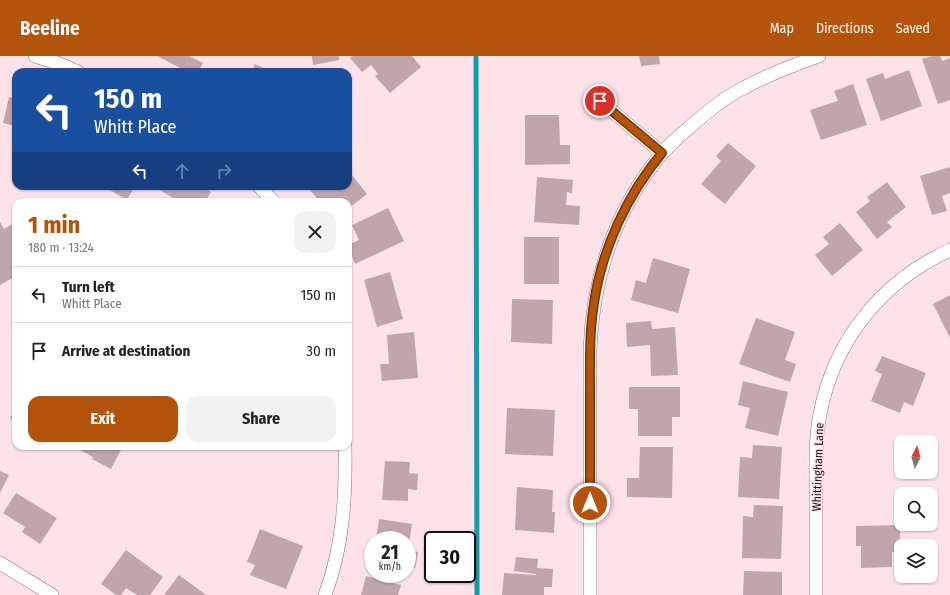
<!DOCTYPE html>
<meta charset="utf-8">
<style>
body{margin:0;font-family:"Fira Sans Condensed",sans-serif;background:#f2f2f2;color:#222;height:100vh;display:flex;flex-direction:column;font-size:15px;white-space:nowrap}
*{box-sizing:border-box;margin:0}
p{font-size:13px;color:#767676}
.icon{flex:none;width:22px;height:22px;fill:none;stroke:currentColor;stroke-width:2;stroke-linecap:round;stroke-linejoin:round}
.map{position:relative;flex:1;overflow:hidden}
.panel{position:absolute;left:12px;top:142px;width:340px;height:252px;display:flex;flex-direction:column;background:#fff;border-radius:12px;box-shadow:0 1px 3px #0004}
.panel>*{flex:none}
.top-card{position:absolute;left:12px;top:12px;width:340px;height:122px;border-radius:12px;box-shadow:0 1px 3px #0004;background:#1a4fa0;color:#fff;overflow:hidden}
.needle{width:26px;rotate:6deg}
.tools{position:absolute;left:894px;top:379px;display:grid;gap:8px}
.tools a{display:grid;place-items:center;width:44px;height:44px;border-radius:8px;background:#fff;box-shadow:0 1px 3px #0004;font-size:20px}
.speed{position:absolute;left:364px;top:475px;display:flex;gap:8px;font-size:20px;font-weight:700;text-align:center}
.speed>*{display:grid;place-content:center;width:52px;height:52px;border-radius:50%;background:#fff;box-shadow:0 1px 3px #0004;line-height:1}
.speed small{font-size:10px;font-weight:400}
.speed .limit{border:2px solid #111;border-radius:6px;background:#fff;color:#111}
.pin{position:absolute;display:grid;place-items:center;width:34px;height:34px;color:#fff;margin:-17px;border:2px solid #fff;border-radius:50%;box-shadow:0 1px 4px #0007}
.me{position:absolute;width:44px;margin:-22px;rotate:0deg;stroke-linejoin:round;filter:drop-shadow(0 0 3px #0008)}
.turn{display:flex;align-items:center;gap:14px;height:84px;padding:0 16px;font-size:18px}
.turn .icon{width:52px;height:52px;stroke-width:2.5}
.turn b{display:block;font-size:28px;line-height:34px}
.lanes{display:flex;align-items:center;height:38px;padding:0 16px;background:#0003;justify-content:center;gap:20px;direction:ltr}
.lanes .off{opacity:.35}
.round{display:grid;place-items:center;flex:none;width:42px;height:42px;border-radius:12px;background:#f2f2f2}
.headline{display:flex;align-items:center;justify-content:space-between;height:68px;padding:0 16px}
h1{font-size:24px;font-weight:700;line-height:30px;color:#b45309}
.action{display:flex;gap:8px;margin-top:auto;padding:8px 16px}
.action a{flex:1;height:46px;border-radius:12px;background:#b45309;color:#fff;font-size:16px;font-weight:700;line-height:46px;text-align:center}
.action a+a{background:#f2f2f2;color:#222}
ul{padding:0;list-style:none}
li{display:flex;align-items:center;gap:12px;height:56px;padding:0 16px;border-top:1px solid #e0e0e0}
li div{flex:1}
li b{display:block;font-size:15px}
li em{font-style:normal}
header{display:flex;align-items:center;gap:24px;box-sizing:border-box;height:56px;padding:0 20px;background:#b45309;color:#fff}
header strong{font-size:19px}
nav{display:flex;gap:22px;margin-inline-start:auto;font-size:14px}
.map>svg:first-child{display:block}
.lines{fill:none;stroke-linecap:round;stroke-linejoin:round}
.stream{stroke:#08a1ab;stroke-width:5}
.building{fill:#c0a5ad}
.minor-casing{stroke:#886e76;stroke-width:14}
.minor{stroke:#fff;stroke-width:13}
.route-casing{stroke:#753606;stroke-width:10}
.route{stroke:#b45309;stroke-width:7}
.labels{text-anchor:middle;stroke-width:3;stroke-linejoin:round;paint-order:stroke}
.street-label{font-size:12px;fill:#201619;stroke:#ffe1ea}
</style>
<header>
<strong>Beeline</strong>
<nav><a>Map</a><a>Directions</a><a>Saved</a></nav>
</header>
<div class="map">
<svg width="950" height="539" viewBox="0 0 950 539">
<rect width="100%" height="100%" fill="#ffe1ea"/>
<g class="lines">
<!-- stream -->
<polyline class="stream" points="476,0 477,539"/>
</g>
<!-- building -->
<g class="building">
<polygon points="157,0 189,0 203,7 198,16 188,16"/>
<polygon points="312,0 339,0 339,4 313,9"/>
<polygon points="353,0 412,0 421,11 390,37 375,20 378,18 371,9 362,16 350,2"/>
<polygon points="639,0 659,0 660,8 641,10"/>
<polygon points="932,0 940,0 942,5 950,2 950,44 938,48 922,3"/>
<polygon points="255,8 272,16 252,16"/>
<polygon points="909,14 922,50 881,65 866,23 883,17 885,23"/>
<polygon points="853,28 867,69 821,84 810,54 838,45 834,35"/>
<polygon points="9,41 16,43 16,70 3,67"/>
<polygon points="525,59 559,59 560,89 570,89 570,108 525,109"/>
<polygon points="728,87 756,110 725,148 701,128 721,105 716,100"/>
<polygon points="950,111 950,137 942,140 947,155 932,159 920,120"/>
<polygon points="348,114 367,138 348,153 348,146 320,146 307,130 348,130"/>
<polygon points="537,121 573,124 572,137 567,136 566,149 580,150 579,169 534,166"/>
<polygon points="887,126 906,151 887,166 892,171 877,183 856,156 870,145 867,141"/>
<polygon points="103,130 135,130 127,144"/>
<polygon points="154,130 202,130 211,136 205,146 179,146"/>
<polygon points="388,152 404,185 355,208 348,189 359,184 352,169"/>
<polygon points="0,166 4,173 16,166 16,220 0,229"/>
<polygon points="840,167 863,194 832,220 815,199 829,188 823,181"/>
<rect x="524" y="181" width="35" height="47"/>
<polygon points="653,202 690,213 678,257 631,244 636,224 646,227"/>
<polygon points="390,216 403,263 377,271 364,224"/>
<polygon points="950,239 950,282 933,248"/>
<polygon points="512,243 553,244 552,288 511,286"/>
<polygon points="756,262 795,276 785,304 796,308 790,326 739,308"/>
<polygon points="651,265 652,273 675,271 678,319 651,320 650,289 627,291 626,267"/>
<polygon points="414,276 418,322 382,325 380,308 389,308 387,279"/>
<polygon points="882,300 926,317 913,350 904,346 900,357 871,345 882,318 875,315"/>
<polygon points="743,325 788,336 778,380 745,372 750,352 738,349"/>
<polygon points="629,331 680,331 680,361 672,361 672,380 638,380 638,353 629,353"/>
<polygon points="507,352 555,354 553,400 505,398"/>
<polygon points="16,353 16,365 10,362"/>
<polygon points="753,389 782,391 779,443 738,441 740,401 752,402"/>
<polygon points="73,390 123,390 111,413 92,403 93,401"/>
<polygon points="640,391 673,391 672,442 627,441 627,422 639,422"/>
<polygon points="385,405 410,406 409,417 418,418 417,434 408,433 408,445 382,444"/>
<polygon points="0,415 9,419 0,437"/>
<polygon points="517,431 553,434 552,456 555,456 554,477 515,474"/>
<polygon points="16,437 57,462 40,488 22,476 25,471 3,457"/>
<polygon points="754,449 783,450 781,503 742,502 743,460 753,461"/>
<polygon points="379,463 412,468 408,494 418,496 415,512 407,511 407,484 376,484"/>
<polygon points="900,469 900,496 892,496 892,511 861,512 861,490 856,490 856,470"/>
<polygon points="260,473 303,490 286,533 250,519 255,509 247,506"/>
<polygon points="126,494 163,521 150,539 137,539 126,532 121,539 116,539 101,528"/>
<polygon points="516,501 538,503 537,512 553,513 552,531 544,531 544,539 502,539 504,517 536,519 536,518 514,515"/>
<polygon points="744,515 782,516 782,539 743,539"/>
<polygon points="179,519 206,539 164,539"/>
<polygon points="366,520 401,529 398,539 361,539"/>
</g>
<g class="lines">
<!-- minor casing -->
<g class="minor-casing">
<g id="minor">
<polyline points="35,0 57,7 78,16"/>
<polyline points="600,45 662,97"/>
<polyline points="259,130 274,146"/>
<polyline points="0,507 52,539"/>
<path d="M325,539C343,491 346,441 345,390"/>
<path d="M590,539V293C593,227 612,163 652,110C663,94 678,81 692,69C706,57 720,45 736,36C762,21 791,10 819,0"/>
<path d="M816,539C816,505 816,470 816,436C816,410 815,383 820,358C834,284 882,225 950,194"/>
</g>
</g>
<!-- minor -->
<use href="#minor" class="minor"/>
</g>
<g class="lines">
<!-- route casing -->
<g class="route-casing">
<path id="route" d="M590,447C590,412 590,376 590,341C590,310 589,278 594,247C602,193 627,139 662,97L600,45"/>
</g>
<!-- route -->
<use href="#route" class="route"/>
</g>
<g class="labels">
<!-- street labels -->
<g class="street-label">
<text transform="translate(818 411) rotate(-88)" y="4">Whittingham Lane</text>
</g>
</g>
</svg>
<div class="tools">
<a><svg class="needle" viewBox="-14 -14 28 28"><path d="M0-13l5 13h-10z" fill="#e53935"/><path d="M0 13l5-13h-10z" fill="#767676"/></svg></a>
<a><svg class="icon" aria-label="search" viewBox="0 0 24 24"><circle cx="10" cy="10" r="6"/><path d="M15 15l6 6"/></svg></a>
<a><svg class="icon" aria-label="layers" viewBox="0 0 24 24"><path d="M12 4l9 5-9 5-9-5zM3 14l9 5 9-5"/></svg></a>
</div>
<div class="speed"><div>21<small>km/h</small></div><div class="limit">30</div></div>
<div class="pin" style="left:600px;top:45px;background:#d93025"><svg class="icon" aria-label="arrive" viewBox="0 0 24 24"><path d="M6 21V4h12l-3 4 3 4H6"/></svg></div>
<svg class="me" style="left:590px;top:447px" viewBox="-20 -20 40 40"><circle r="17" fill="#b45309" stroke="#fff" stroke-width="3"/><path d="M0-11L8 9 0 5-8 9z" fill="#fff"/></svg>
<div class="top-card">
<div class="turn"><svg class="icon" aria-label="left" viewBox="0 0 24 24"><path d="M17 20v-9H6M10 6l-5 5 5 5"/></svg><div><b>150 m</b>Whitt Place</div></div>
<div class="lanes"><svg class="icon" aria-label="left" viewBox="0 0 24 24"><path d="M17 20v-9H6M10 6l-5 5 5 5"/></svg><svg class="icon off" aria-label="ahead" viewBox="0 0 24 24"><path d="M12 20V5M6 11l6-6 6 6"/></svg><svg class="icon off" aria-label="right" viewBox="0 0 24 24"><path d="M7 20v-9h11M14 6l5 5-5 5"/></svg></div>
</div>
<section class="panel">
<div class="headline"><div><h1>1 min</h1><p>180 m · 13:24</p></div><a class="round"><svg class="icon" aria-label="close" viewBox="0 0 24 24"><path d="M6 6l12 12M18 6L6 18"/></svg></a></div>
<ul>
<li><svg class="icon" aria-label="left" viewBox="0 0 24 24"><path d="M17 20v-9H6M10 6l-5 5 5 5"/></svg><div><b>Turn left</b><p>Whitt Place</p></div><em>150 m</em></li>
<li><svg class="icon" aria-label="arrive" viewBox="0 0 24 24"><path d="M6 21V4h12l-3 4 3 4H6"/></svg><div><b>Arrive at destination</b></div><em>30 m</em></li>
</ul>
<div class="action"><a>Exit</a><a>Share</a></div>
</section>
</div>
